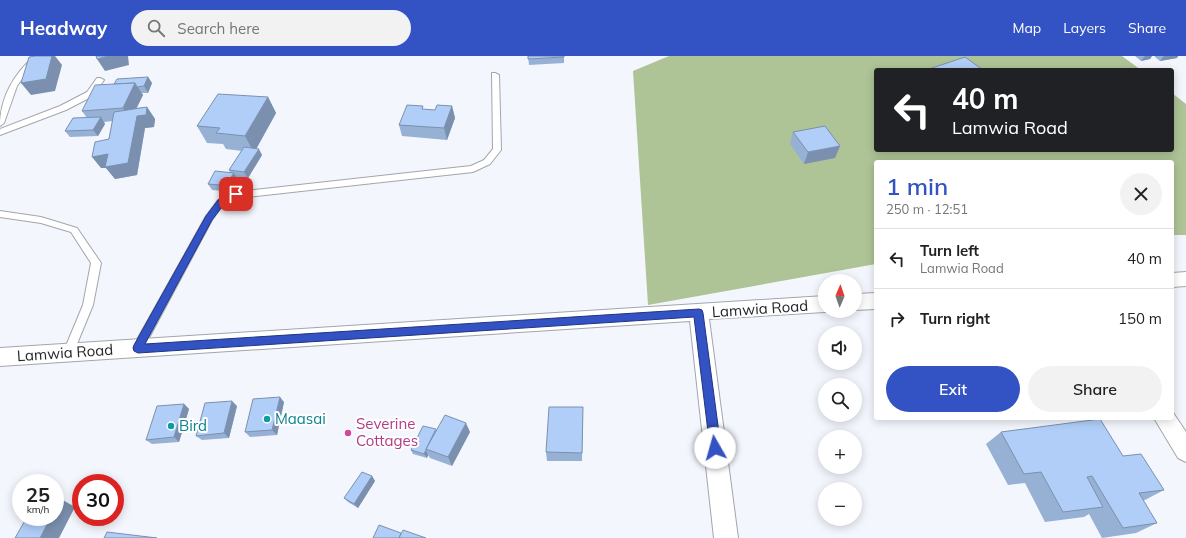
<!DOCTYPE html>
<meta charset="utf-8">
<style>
body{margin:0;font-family:Mulish,sans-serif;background:#f2f2f2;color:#222;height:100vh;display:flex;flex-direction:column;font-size:15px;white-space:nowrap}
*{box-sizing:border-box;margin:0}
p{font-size:13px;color:#767676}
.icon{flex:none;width:22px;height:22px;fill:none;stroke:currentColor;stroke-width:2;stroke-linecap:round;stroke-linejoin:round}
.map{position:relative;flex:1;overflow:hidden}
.panel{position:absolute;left:874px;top:104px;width:300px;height:260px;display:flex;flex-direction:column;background:#fff;border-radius:4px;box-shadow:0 2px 10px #0003}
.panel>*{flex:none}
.banner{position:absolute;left:874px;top:12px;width:300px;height:84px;border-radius:4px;box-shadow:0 2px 10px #0003;background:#202124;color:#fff;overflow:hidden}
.needle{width:26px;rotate:2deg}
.buttons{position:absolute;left:818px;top:218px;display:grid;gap:8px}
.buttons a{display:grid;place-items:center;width:44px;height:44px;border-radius:50%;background:#fff;box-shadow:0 2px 10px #0003;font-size:20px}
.speed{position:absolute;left:12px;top:418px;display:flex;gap:8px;font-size:20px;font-weight:700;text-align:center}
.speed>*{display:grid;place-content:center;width:52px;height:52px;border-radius:50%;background:#fff;box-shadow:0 2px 10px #0003;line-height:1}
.speed small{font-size:10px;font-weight:400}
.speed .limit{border:6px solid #d22;background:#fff;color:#111}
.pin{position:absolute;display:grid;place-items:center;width:34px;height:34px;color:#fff;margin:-17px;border-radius:8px;box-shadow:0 2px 6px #0006}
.me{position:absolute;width:44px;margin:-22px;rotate:353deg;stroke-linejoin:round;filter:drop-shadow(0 0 3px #0008)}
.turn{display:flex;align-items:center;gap:14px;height:84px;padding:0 12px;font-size:18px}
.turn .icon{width:52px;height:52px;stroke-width:2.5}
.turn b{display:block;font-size:28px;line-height:34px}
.round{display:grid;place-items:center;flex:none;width:42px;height:42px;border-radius:21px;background:#f2f2f2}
.head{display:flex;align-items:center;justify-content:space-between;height:68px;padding:0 12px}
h1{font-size:24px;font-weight:600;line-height:30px;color:#3352c3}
.button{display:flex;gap:8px;margin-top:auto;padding:8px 12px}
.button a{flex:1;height:46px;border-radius:24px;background:#3352c3;color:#fff;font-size:16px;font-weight:600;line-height:46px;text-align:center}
.button a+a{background:#f2f2f2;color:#222}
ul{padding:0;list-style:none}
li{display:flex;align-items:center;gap:12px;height:60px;padding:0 12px;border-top:1px solid #e0e0e0}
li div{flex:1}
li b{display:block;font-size:15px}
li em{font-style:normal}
header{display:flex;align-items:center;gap:24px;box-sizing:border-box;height:56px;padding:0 20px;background:#3352c3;color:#fff}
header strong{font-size:19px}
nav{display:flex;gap:22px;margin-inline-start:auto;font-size:14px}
.search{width:280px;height:36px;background:#f2f2f2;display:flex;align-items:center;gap:10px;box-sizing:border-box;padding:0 14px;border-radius:22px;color:#767676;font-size:15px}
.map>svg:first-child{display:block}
.forest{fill:#aec496}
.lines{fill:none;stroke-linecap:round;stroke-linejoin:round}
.lane-casing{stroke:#a2a6ab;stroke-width:2}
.street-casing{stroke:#a2a6ab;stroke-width:2}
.lane{fill:#fff;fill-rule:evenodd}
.street{fill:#fff;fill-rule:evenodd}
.wall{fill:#97b1d5}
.shaded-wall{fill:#7b90ae}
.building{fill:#b0cef8;stroke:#7b90ae}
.route{fill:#3352c3;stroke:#21357f}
.culture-dot{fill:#0f9aa8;stroke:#fff;stroke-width:1.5}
.hotel-dot{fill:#d1479c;stroke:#fff;stroke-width:1.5}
.labels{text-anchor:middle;stroke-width:4;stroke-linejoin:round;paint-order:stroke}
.street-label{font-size:15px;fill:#242628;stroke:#fff}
.culture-label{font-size:15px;fill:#0d838f;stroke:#fff;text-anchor:start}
.hotel-label{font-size:15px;fill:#b23c85;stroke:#fff;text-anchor:start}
</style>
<header>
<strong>Headway</strong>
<div class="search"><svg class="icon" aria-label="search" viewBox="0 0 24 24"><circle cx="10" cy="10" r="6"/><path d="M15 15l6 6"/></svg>Search here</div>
<nav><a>Map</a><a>Layers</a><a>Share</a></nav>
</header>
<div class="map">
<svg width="1186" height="482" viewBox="0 0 1186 482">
<rect width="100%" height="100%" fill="#f3f7fd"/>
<!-- forest -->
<polygon class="forest" points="669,0 1122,0 1141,14 876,14 876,94 1172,94 1172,37 1186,48 1186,179 1172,179 1172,106 876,106 876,208 648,249 633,15"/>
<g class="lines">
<!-- lane casing -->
<g class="lane-casing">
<g id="lane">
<path d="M35,0H44L29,13L17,30L4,67L0,70C0,42 14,17 35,0Z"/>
<polygon points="492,17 495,17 499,19 501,94 490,108 473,116 238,142 224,148 212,164 142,295 138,297 134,295 133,292 134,289 206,160 218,144 236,136 471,110 484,104 493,93"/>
<polygon points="97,22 100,22 104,24 93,40 66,54 0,79 0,73 60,50 87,36"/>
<polygon points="0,155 41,161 77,172 101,207 93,249 72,300 68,302 64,300 63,297 83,249 91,207 71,176 41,167 0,161"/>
</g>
</g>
<!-- street casing -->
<g class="street-casing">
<g id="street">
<polygon points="1186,216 1186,230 1172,231 1172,217"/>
<polygon points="876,237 876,253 855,254 855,238"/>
<polygon points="825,240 825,255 827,255 825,256 709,263 738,482 714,482 690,265 0,310 0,292"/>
<polygon points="1172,355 1186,376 1186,406 1178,402 1154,362 1172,362"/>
</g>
</g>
<!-- lane -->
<use href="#lane" class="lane"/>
<!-- street -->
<use href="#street" class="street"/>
</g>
<!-- wall -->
<g class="wall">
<polygon points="528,0 564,0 564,7 529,9"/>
<polygon points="1135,0 1152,0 1150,3 1141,5"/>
<polygon points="1155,0 1178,0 1177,2 1160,5 1155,1"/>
<polygon points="148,21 152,27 148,37 142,37 143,39 136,52 147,51 155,63 154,71 145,72 137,119 115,123 106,112 101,112 113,65 104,66 105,68 98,80 70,81 65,75 87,62 82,55 114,28"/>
<polygon points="268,41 276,57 256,93 262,99 248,122 236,121 237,123 231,133 226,133 224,135 212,134 208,128 230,116 229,114 242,95 226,93 223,88 207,87 197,70"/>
<polygon points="452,50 455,62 447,84 402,80 399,69 424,54 435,54"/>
<polygon points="793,76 840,90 835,102 804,108 790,88"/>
<polygon points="284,346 277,379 250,381 245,376"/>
<polygon points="184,348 189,353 179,386 152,388 146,384"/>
<polygon points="237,350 229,382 202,384 196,380"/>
<polygon points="583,360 582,405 547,405 546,396"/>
<polygon points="436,374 470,376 452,410 430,402 428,399 427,402 413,398 411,394"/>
<polygon points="1001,376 1123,400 1164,434 1143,445 1157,467 1136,477 1102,482 1089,458 1084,461 1045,466 1025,427 1008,429 986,388"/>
<polygon points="372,420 375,425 358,452 348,446 344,442"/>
</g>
<!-- shaded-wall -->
<g class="shaded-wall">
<polygon points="52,0 55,0 62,9 55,35 31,39 21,27"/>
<polygon points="109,0 128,0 129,9 105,15 97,3"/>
<polygon points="1145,0 1152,0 1150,3 1141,5"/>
<polygon points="1164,0 1178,0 1177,2 1160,5"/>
<polygon points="148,21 152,27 148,37 144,30"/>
<polygon points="135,27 143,39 131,64 123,52"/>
<polygon points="268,41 276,57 254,97 245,80"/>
<polygon points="452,50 455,62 447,84 444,72"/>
<polygon points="147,51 155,63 154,71 145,72 137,119 115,123 106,112 101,112 92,101"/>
<polygon points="101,61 105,68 98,80 93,74"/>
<polygon points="840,90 835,102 804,108 808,96"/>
<polygon points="259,93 262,99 248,122 244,116"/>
<polygon points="234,117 237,123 231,133 227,127"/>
<polygon points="222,127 226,133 224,135 220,129"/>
<polygon points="280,341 284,346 277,379 272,374"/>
<polygon points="232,345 237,350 229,382 224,377"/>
<polygon points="184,348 189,353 179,386 174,381"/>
<polygon points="466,367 470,376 452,410 448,401"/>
<polygon points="426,394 428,399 427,402 424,398"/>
<polygon points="372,420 375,425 358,452 354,448"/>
<polygon points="61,443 75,451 59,482 40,482 51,461 55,461 55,454"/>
</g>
<!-- building -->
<g class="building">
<polygon points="35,0 52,0 46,23 21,27 29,1"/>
<polygon points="96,0 109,0 97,3"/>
<polygon points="528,0 564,0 564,1 528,3"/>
<polygon points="965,1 983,14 926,14"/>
<polygon points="148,21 144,30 137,31 135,27 114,28 117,23"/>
<polygon points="135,27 123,52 82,55 95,29"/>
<polygon points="218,38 268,41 245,80 216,77 220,72 197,70"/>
<polygon points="407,49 423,50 422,53 435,54 437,49 452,50 444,72 399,69"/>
<polygon points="147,51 146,59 137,60 128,107 105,111 108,98 92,101 95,86 109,83 114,56"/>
<polygon points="101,61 93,74 65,75 73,62"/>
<polygon points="825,70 840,90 808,96 793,76"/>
<polygon points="244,91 259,93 244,116 229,114"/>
<polygon points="215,115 234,117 227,127 222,127 220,129 208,128"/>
<polygon points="280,341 272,374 245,376 253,343"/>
<polygon points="232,345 224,377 196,380 205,347"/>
<polygon points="184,348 174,381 146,384 157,350"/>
<polygon points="549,351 583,351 582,397 546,396"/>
<polygon points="445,359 466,367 448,401 426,393"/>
<polygon points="1100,363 1123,400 1141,398 1164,434 1139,437 1157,467 1123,472 1092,420 1087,421 1103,451 1063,456 1041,416 1024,418 1001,376"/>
<polygon points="423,370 436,373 426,393 426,394 424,398 411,394"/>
<polygon points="362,416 372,420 354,448 344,442"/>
<polygon points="55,443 61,443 55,454"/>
<polygon points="27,461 51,461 40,482 15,482"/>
<polygon points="379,469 401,477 399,482 373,482"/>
<polygon points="403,474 426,482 399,482"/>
<polygon points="107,476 157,482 104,482"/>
</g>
<!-- route -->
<polygon class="route" points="236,136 239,136 239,141 224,148 212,164 145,288 699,253 702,254 703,257 721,392 719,396 715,397 711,396 710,392 694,261 138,297 134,295 133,292 134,289 206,160 218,144"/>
<!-- markers -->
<g class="culture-dot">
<circle cx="267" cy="363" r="4"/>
<circle cx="171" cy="370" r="4"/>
</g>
<circle class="hotel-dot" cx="348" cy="377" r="4"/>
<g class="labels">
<!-- street labels -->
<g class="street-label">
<text transform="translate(760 253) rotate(-4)" y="5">Lamwia Road</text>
<text transform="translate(65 297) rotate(-4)" y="5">Lamwia Road</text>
</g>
<!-- culture labels -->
<g class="culture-label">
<text x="275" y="368">Maasai</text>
<text x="179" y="375">Bird</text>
</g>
<!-- hotel labels -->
<g class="hotel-label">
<text x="356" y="373">Severine<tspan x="356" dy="17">Cottages</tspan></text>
</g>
</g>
</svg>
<div class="buttons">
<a><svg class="needle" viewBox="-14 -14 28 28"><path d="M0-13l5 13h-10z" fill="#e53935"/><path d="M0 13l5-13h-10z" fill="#767676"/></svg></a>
<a><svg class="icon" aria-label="sound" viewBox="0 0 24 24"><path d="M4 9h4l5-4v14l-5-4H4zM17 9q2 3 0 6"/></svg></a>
<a><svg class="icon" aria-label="search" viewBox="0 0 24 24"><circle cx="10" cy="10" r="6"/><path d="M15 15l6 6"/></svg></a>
<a>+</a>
<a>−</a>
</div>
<div class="speed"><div>25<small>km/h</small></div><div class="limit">30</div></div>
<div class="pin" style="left:236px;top:138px;background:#d93025"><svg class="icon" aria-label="arrive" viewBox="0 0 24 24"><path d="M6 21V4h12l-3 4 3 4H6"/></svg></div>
<svg class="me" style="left:715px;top:392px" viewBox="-20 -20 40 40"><circle r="19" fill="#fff"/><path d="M0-13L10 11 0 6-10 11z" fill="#3352c3"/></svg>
<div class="banner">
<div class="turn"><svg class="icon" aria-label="left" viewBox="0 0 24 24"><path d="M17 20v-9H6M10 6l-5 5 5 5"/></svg><div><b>40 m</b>Lamwia Road</div></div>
</div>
<section class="panel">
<div class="head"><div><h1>1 min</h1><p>250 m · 12:51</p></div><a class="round"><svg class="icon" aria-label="close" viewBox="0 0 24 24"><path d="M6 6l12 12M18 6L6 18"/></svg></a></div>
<ul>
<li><svg class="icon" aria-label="left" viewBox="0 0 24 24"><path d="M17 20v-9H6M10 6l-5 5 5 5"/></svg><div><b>Turn left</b><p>Lamwia Road</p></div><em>40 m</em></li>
<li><svg class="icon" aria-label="right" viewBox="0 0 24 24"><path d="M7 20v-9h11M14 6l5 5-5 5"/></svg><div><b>Turn right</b></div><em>150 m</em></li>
</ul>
<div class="button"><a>Exit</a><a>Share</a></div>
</section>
</div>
